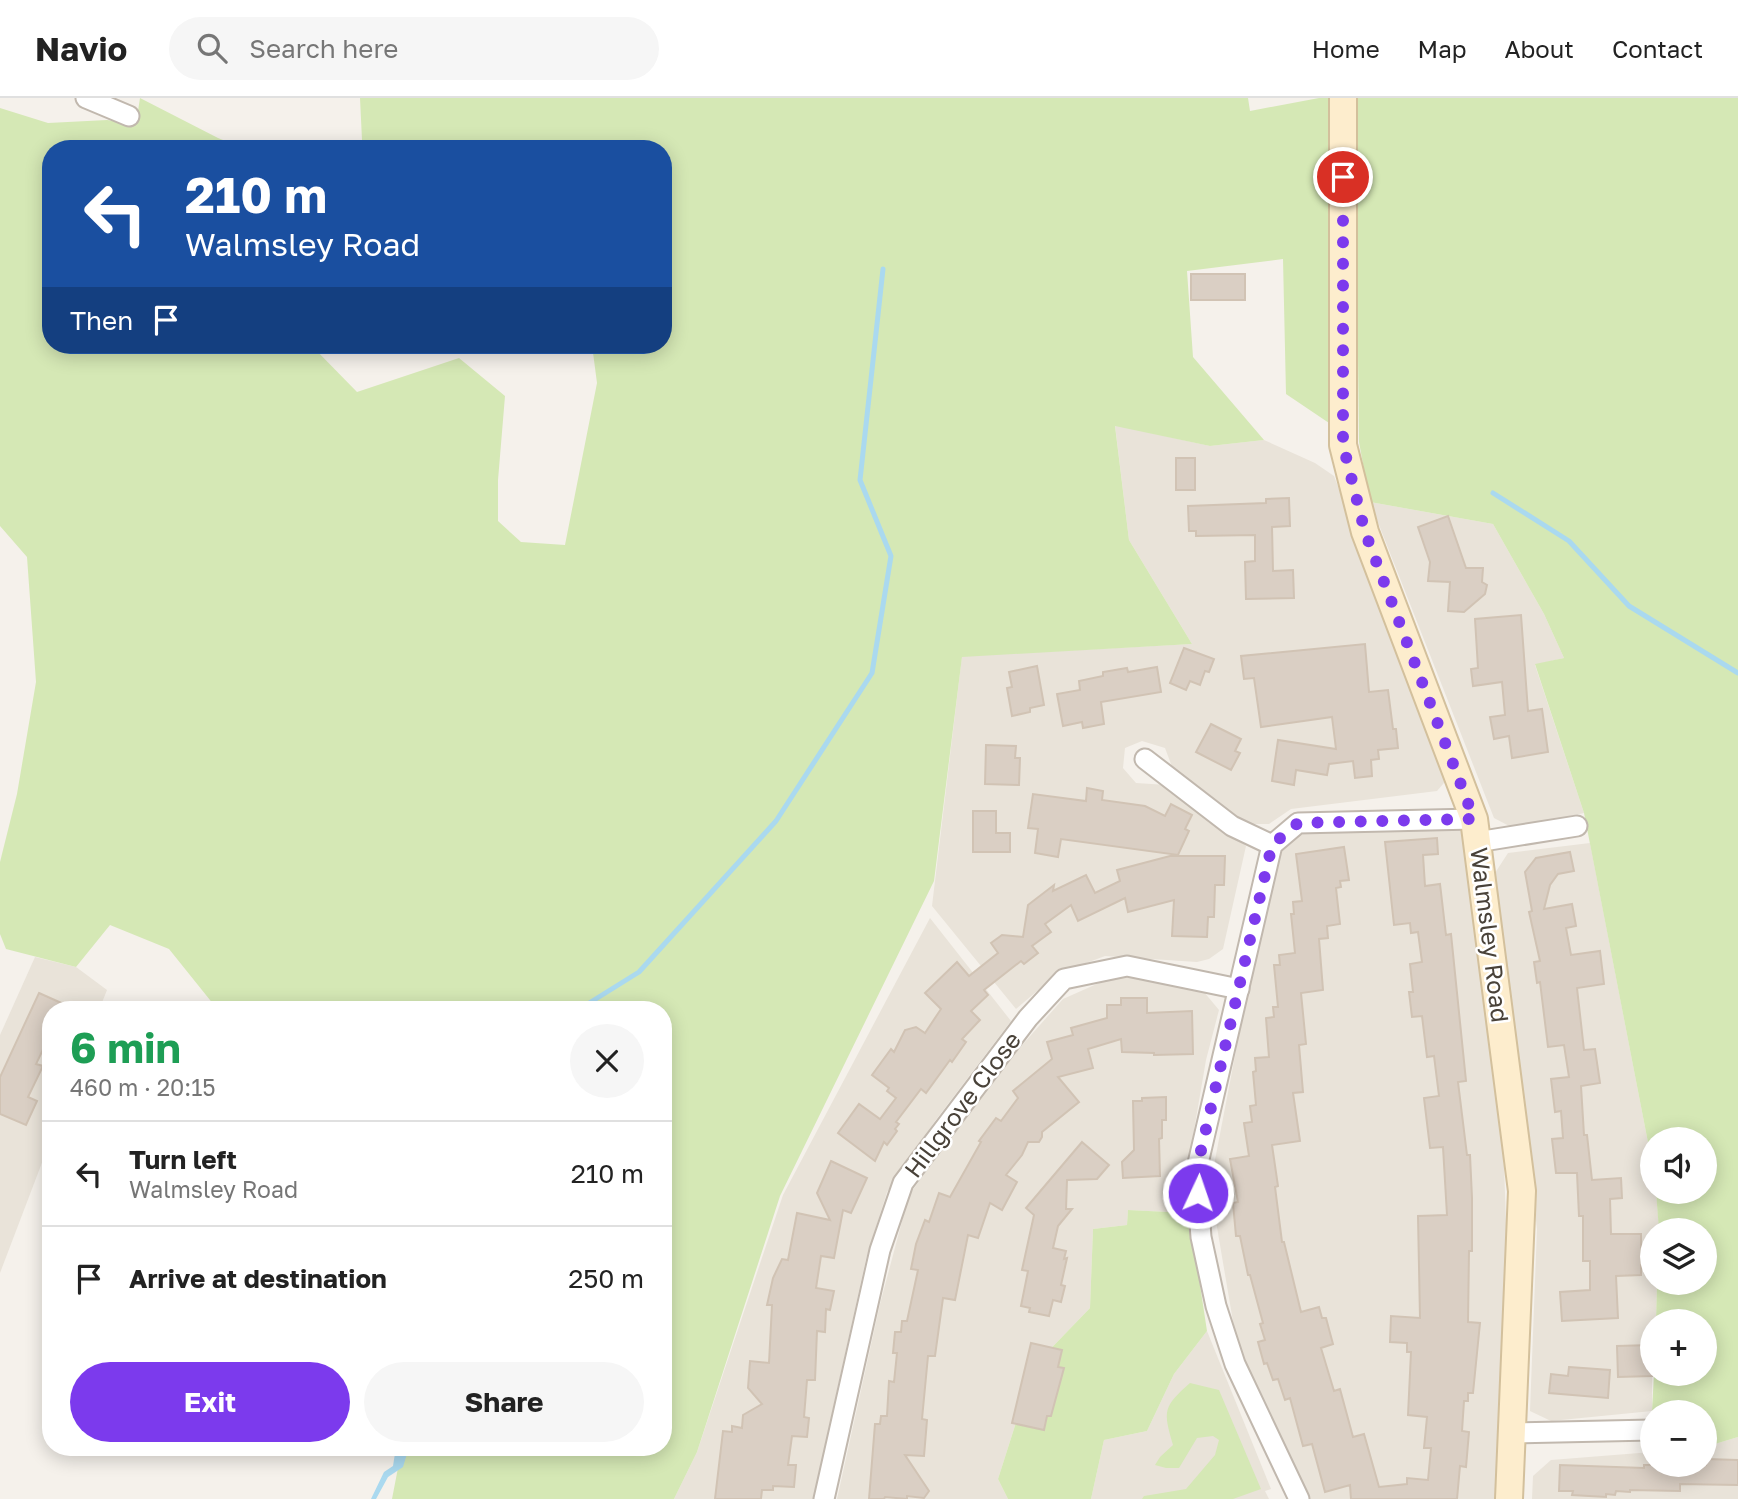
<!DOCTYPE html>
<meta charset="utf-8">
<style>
body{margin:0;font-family:"Golos Text",sans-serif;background:#f6f6f6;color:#222;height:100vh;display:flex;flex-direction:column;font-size:26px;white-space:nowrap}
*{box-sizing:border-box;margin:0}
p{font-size:23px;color:#767676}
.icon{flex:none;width:38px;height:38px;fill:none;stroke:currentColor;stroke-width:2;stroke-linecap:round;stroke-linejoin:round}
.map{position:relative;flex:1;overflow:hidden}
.sheet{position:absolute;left:42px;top:903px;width:630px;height:455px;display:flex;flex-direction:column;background:#fff;border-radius:28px;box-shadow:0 4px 18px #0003}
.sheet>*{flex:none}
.guide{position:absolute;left:42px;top:42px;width:630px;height:214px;border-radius:28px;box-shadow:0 4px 18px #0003;background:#1a4fa0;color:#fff;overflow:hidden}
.fabs{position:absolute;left:1640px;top:1029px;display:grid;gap:14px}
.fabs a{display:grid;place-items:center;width:77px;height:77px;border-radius:50%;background:#fff;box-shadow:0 4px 18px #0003;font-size:35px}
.pin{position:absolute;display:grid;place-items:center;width:60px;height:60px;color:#fff;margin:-30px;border:4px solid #fff;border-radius:50%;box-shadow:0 2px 7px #0007}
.me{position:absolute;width:77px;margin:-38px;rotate:3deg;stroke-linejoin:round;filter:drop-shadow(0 0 5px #0008)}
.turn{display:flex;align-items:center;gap:24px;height:147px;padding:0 28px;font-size:32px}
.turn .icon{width:91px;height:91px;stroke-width:2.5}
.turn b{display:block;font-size:49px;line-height:60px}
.then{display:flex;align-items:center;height:66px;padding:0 28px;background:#0003;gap:14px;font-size:26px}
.round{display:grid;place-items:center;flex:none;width:74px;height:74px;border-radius:37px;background:#f6f6f6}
.overview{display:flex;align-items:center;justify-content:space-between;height:119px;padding:0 28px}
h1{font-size:42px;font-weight:700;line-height:52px;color:#1e9e55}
.primary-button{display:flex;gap:14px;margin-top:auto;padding:14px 28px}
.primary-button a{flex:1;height:80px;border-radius:42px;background:#7c3aed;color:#fff;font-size:28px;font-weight:700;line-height:80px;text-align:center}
.primary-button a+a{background:#f6f6f6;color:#222}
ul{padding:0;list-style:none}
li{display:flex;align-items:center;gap:21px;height:105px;padding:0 28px;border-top:2px solid #e0e0e0}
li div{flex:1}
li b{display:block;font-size:26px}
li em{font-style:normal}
header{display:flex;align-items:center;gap:42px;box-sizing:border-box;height:98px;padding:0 35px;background:#fff;border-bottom:2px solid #e0e0e0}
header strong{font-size:33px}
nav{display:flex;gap:38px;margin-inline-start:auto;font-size:24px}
.search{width:490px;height:63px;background:#f6f6f6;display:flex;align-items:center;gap:18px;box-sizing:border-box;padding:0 24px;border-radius:38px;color:#767676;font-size:26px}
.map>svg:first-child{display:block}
.residential{fill:#e9e3d9}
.green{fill:#d5e8b5}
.water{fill:#aad9ef}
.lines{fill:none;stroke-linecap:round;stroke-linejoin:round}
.stream{stroke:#aad9ef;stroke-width:5}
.building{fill:#dacfc4;stroke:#d1c3b4;stroke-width:2}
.street-casing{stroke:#c1b8ae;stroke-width:23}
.secondary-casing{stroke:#d3c09c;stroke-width:30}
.street{stroke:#fff;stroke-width:19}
.secondary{stroke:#fdedcd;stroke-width:26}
.route{stroke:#7c3aed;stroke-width:12;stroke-dasharray:0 21.6}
.labels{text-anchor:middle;stroke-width:5;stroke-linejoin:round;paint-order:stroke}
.street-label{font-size:24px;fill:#494239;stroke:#fff}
</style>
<header>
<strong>Navio</strong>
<div class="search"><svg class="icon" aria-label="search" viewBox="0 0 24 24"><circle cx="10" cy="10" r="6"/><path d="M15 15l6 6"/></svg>Search here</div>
<nav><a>Home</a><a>Map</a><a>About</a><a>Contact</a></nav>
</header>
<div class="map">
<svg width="1738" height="1401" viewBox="0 0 1738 1401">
<rect width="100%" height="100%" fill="#f5f1eb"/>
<!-- residential -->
<g class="residential">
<polygon points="1115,327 1210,348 1264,342 1315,365 1334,378 1449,679 1437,693 1291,711 1269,726 1243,726 1174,674 1165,650 1142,643 1125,650 1123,670 1136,685 1167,687 1246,748 1223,851 1209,861 1197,864 1105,858 1057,876 1016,911 932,808 962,558 1192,546 1129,442"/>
<polygon points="1370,404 1493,426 1544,516 1564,560 1535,567 1584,715 1513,730 1494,720"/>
<polygon points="1464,729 1504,1067 1508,1182 1506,1280 1496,1401 1308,1401 1237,1247 1210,1088 1254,859 1280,755 1297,733"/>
<polygon points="1590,745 1652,1065 1652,1094 1656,1094 1659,1129 1659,1132 1652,1132 1652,1185 1657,1185 1656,1223 1652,1223 1652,1313 1551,1323 1530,1313 1537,1131 1495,775 1508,755"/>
<polygon points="930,820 1011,923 935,1023 887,1094 866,1161 813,1401 674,1401 697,1354 783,1097"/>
<polygon points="35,859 76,869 107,892 99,912 51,912 51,1041 0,1175 0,937"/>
<polygon points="1117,877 1204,894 1219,912 1206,962 1186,1079 1189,1115 1128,1112 1127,1127 1093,1131 1090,1210 1034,1268 998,1381 1008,1401 837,1401 880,1206 909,1097 1000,972 1063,901"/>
<polygon points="1207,1233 1271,1391 1265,1393 1269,1401 1091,1401 1104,1342 1147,1333 1174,1276"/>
<polygon points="1738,1339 1738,1401 1532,1401 1533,1378 1551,1362 1652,1354 1652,1367 1704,1367 1705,1349"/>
</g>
<!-- green -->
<g class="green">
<polygon points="140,0 218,40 245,51 51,51 51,247 311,247 357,294 459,260 505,298 498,382 498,423 521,444 565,447 597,285 592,247 663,247 663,51 385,51 362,42 360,0 1248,0 1250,13 1319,0 1334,0 1328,155 1329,325 1286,296 1283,161 1187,173 1193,259 1264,342 1210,348 1115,328 1129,442 1192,546 962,559 934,783 780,1098 697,1354 674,1401 392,1401 402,1349 663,1349 663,912 218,912 169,851 110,827 76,869 6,851 0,836 0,764 17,696 36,584 27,459 0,428 0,10 48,25 107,22 136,26"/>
<polygon points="1355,0 1738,0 1738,1339 1705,1349 1704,1314 1700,1312 1652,1313 1654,1276 1704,1276 1704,1223 1656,1223 1657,1185 1704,1185 1704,1132 1659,1132 1656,1094 1704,1094 1704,1041 1652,1041 1652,1065 1584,715 1535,566 1564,560 1544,516 1493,426 1370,404 1359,344"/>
<polygon points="1128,1112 1189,1115 1207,1233 1174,1276 1147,1333 1104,1342 1091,1401 1008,1401 998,1381 1034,1268 1090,1210 1093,1131 1127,1127"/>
<path d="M1190,1285L1219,1292L1261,1391L1233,1401H1142L1144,1398L1186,1391L1215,1357L1219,1342L1213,1338L1197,1340L1179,1370H1166L1155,1367L1160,1359L1173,1347C1163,1312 1163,1309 1190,1285Z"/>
</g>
<!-- water -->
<polygon class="water" points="396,1349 409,1349 403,1369 388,1379 376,1401 371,1401 384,1374 393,1368"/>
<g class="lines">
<!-- stream -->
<g class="stream">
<polyline points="1493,395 1569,443 1629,508 1738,575"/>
<polyline points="578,912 639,874 776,723 872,575 891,458 860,382 883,171"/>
</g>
</g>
<!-- building -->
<g class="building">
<rect x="1191" y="176" width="54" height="26"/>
<rect x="1176" y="360" width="19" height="32"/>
<polygon points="1289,400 1290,428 1272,429 1273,473 1293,472 1294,500 1246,501 1245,464 1255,463 1255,437 1196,438 1196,433 1189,433 1188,408 1266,405 1266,401"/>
<polygon points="1448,418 1466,470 1483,470 1482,484 1487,487 1485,496 1464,514 1448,513 1450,484 1428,483 1430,464 1418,429"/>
<polygon points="1521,517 1528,613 1542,611 1548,654 1512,660 1509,638 1494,641 1490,619 1505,617 1502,584 1473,588 1471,571 1478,570 1475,521"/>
<polygon points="1365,546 1369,594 1388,592 1393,631 1396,631 1398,650 1378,652 1379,661 1371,662 1372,678 1355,680 1353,663 1329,666 1327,677 1296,672 1294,687 1272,683 1278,642 1336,651 1332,619 1261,629 1254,580 1244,581 1241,558"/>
<polygon points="1184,550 1214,561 1209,574 1205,573 1200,587 1190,583 1186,592 1170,585"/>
<polygon points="1037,568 1044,607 1030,610 1030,614 1012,618 1007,590 1012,589 1009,574"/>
<polygon points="1157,569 1161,594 1101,604 1104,626 1083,630 1082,624 1063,628 1057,596 1080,592 1079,583 1103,578 1103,574 1127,570 1128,574"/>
<polygon points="1211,626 1241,641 1235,653 1240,655 1231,672 1196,654"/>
<polygon points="986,647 1016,648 1015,660 1020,660 1019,687 985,686"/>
<polygon points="1087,690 1103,693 1102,702 1145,708 1165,718 1171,706 1192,717 1185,731 1189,733 1178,757 1061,741 1058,759 1035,755 1038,731 1028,730 1033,696 1086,703"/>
<polygon points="973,713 996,713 996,735 1010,735 1010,754 973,754"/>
<polygon points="1437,740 1438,756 1423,757 1425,788 1440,786 1446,837 1451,836 1466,983 1458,984 1467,1057 1470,1057 1472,1100 1472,1153 1469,1153 1468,1224 1480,1225 1473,1295 1468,1295 1468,1303 1464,1303 1462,1333 1469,1334 1466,1369 1460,1368 1457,1401 1351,1401 1350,1387 1325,1394 1312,1346 1303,1348 1290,1300 1285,1302 1278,1281 1273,1282 1267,1265 1264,1266 1258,1244 1265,1242 1260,1226 1263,1225 1250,1177 1248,1177 1240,1138 1236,1138 1233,1105 1238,1104 1230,1061 1249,1058 1244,1025 1252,1024 1250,1008 1256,1007 1253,974 1256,973 1255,960 1269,959 1266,920 1274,919 1273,909 1278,909 1274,867 1280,867 1279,857 1295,855 1291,816 1294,816 1293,804 1302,803 1296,756 1344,749 1349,782 1340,783 1341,789 1336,790 1340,826 1327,828 1328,840 1319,841 1323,892 1301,895 1306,946 1299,947 1303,994 1293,995 1300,1043 1272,1047 1278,1088 1275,1089 1282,1144 1284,1144 1301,1214 1319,1209 1322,1220 1326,1220 1333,1246 1321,1250 1334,1293 1340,1291 1353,1339 1364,1336 1379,1389 1407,1386 1407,1380 1428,1382 1431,1350 1424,1350 1427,1319 1408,1317 1411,1254 1407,1254 1407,1245 1390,1244 1391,1218 1420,1220 1418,1118 1447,1117 1443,1049 1430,1050 1424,1000 1439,998 1434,958 1427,959 1422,918 1412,919 1409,894 1413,894 1410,866 1422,864 1418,834 1411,835 1410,825 1394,827 1385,744"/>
<polygon points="1570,754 1574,773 1558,776 1550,787 1544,811 1572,806 1576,828 1566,830 1571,857 1600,853 1604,886 1577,890 1584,952 1595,951 1600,985 1581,988 1584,1037 1587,1037 1592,1082 1621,1080 1622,1100 1610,1101 1611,1136 1641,1136 1641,1177 1616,1178 1618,1220 1562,1223 1560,1194 1590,1192 1590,1163 1583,1163 1583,1118 1579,1118 1577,1075 1556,1075 1552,1041 1563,1040 1561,1013 1555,1014 1551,981 1569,979 1564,947 1548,949 1540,884 1537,885 1534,864 1540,863 1529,814 1532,813 1525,774 1536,760"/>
<polygon points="1170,758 1225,758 1224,787 1215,787 1214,819 1208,819 1207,839 1172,838 1174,802 1128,814 1125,800 1078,823 1071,807 1045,826 1051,834 1032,848 1038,855 1024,866 1021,863 984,892 988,897 971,913 980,922 962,941 966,944 952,964 950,962 926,995 921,991 896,1024 899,1026 895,1031 897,1033 887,1047 884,1044 875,1063 838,1035 859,1006 880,1021 896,1000 887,993 889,990 872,977 891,951 894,954 905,932 916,929 925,935 941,911 925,895 957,864 969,878 998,855 991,845 1002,837 1023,839 1028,807 1054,787 1053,793 1086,777 1095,795 1120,783 1117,772"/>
<polygon points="39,895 77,912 51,912 51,923 45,935 50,937 36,966 43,968 28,999 37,1003 26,1027 0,1016 0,979"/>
<polygon points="1121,900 1147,900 1147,915 1192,913 1193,956 1154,957 1154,955 1122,954 1121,941 1088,951 1093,970 1058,979 1079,1004 1042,1034 1042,1039 1039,1044 1028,1044 1022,1057 1006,1077 1017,1084 1002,1112 990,1105 978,1140 968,1137 955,1202 943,1200 935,1258 928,1258 922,1321 927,1322 924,1358 905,1357 929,1393 924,1400 907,1398 907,1401 885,1399 884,1401 869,1401 875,1326 880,1326 881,1318 887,1318 889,1283 894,1284 897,1255 893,1255 895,1234 901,1234 902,1223 907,1223 918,1172 911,1171 916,1146 925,1122 929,1124 939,1095 950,1099 981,1044 979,1043 996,1020 1001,1023 1018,1000 1013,993 1052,961 1047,944 1073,937 1071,930 1107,920 1107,907 1121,907"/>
<polygon points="1166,999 1166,1022 1162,1022 1162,1040 1159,1041 1160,1078 1123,1080 1122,1064 1134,1052 1133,1003 1142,1003 1142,1000"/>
<polygon points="1082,1044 1109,1067 1097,1081 1067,1082 1066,1111 1072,1111 1058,1128 1053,1150 1066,1153 1064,1161 1067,1160 1061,1187 1065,1188 1061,1204 1053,1202 1049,1218 1029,1214 1030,1210 1021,1208 1028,1173 1022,1172 1034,1117 1026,1110"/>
<polygon points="831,1063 867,1080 851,1115 843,1112 834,1160 821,1158 816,1190 834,1193 830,1212 826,1211 825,1234 817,1233 815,1282 807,1282 804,1319 809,1320 807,1339 792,1338 788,1367 796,1367 794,1389 773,1388 773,1392 762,1392 761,1401 715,1401 723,1333 732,1334 732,1328 742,1330 743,1317 762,1306 748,1290 750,1263 769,1265 772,1207 767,1207 773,1180 782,1161 788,1162 797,1115 830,1122 817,1095"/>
<polygon points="1031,1245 1062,1252 1058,1269 1064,1270 1051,1318 1047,1318 1044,1332 1012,1325"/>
<polygon points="1651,1247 1652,1278 1618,1279 1617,1248"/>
<polygon points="1569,1269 1610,1272 1608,1300 1549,1295 1551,1276 1568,1278"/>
<polygon points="1706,1361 1738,1362 1738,1387 1680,1386 1680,1393 1630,1392 1630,1394 1616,1393 1615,1397 1606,1396 1606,1399 1572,1397 1573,1393 1559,1393 1560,1367 1644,1370 1644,1367 1706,1367"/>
</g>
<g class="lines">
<!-- street casing -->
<g class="street-casing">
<g id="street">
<polyline points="86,0 129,18"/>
<polyline points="1145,661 1232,728 1272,747"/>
<polyline points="1477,744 1577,728"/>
<polyline points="1511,1335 1652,1332"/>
<polyline points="824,1401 880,1152 903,1085 1028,920 1064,881 1127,868 1239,891"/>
<polyline points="1299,1401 1235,1266 1216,1208 1201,1139 1196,1074 1272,747 1298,725 1474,721"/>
</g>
</g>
<!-- secondary casing -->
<g class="secondary-casing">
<polyline id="secondary" points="1343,0 1343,347 1365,434 1474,721 1522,1093 1509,1401"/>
</g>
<!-- street -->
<use href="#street" class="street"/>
<!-- secondary -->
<use href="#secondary" class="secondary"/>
</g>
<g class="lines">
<!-- route -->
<polyline class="route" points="1198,1095 1196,1074 1272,747 1298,725 1474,721 1365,434 1343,347 1343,79"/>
</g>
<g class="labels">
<!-- street labels -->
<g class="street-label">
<text transform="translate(1489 837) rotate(83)" y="8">Walmsley Road</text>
<text transform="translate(963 1007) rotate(-53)" y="8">Hillgrove Close</text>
</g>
</g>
</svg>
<div class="fabs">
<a><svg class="icon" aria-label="sound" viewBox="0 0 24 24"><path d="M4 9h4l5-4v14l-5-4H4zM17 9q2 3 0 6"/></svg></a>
<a><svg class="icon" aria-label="layers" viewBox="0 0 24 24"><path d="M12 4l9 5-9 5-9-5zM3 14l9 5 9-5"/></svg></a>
<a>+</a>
<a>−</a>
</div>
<div class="pin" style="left:1343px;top:79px;background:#d93025"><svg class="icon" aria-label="arrive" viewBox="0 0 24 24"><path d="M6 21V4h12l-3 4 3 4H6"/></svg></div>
<svg class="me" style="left:1198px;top:1095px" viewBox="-20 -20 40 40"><circle r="17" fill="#7c3aed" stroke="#fff" stroke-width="3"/><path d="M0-11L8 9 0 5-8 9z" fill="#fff"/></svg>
<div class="guide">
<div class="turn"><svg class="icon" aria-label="left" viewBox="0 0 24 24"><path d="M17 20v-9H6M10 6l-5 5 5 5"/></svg><div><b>210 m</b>Walmsley Road</div></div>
<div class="then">Then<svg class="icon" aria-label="arrive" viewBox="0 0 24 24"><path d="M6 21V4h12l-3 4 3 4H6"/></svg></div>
</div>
<section class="sheet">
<div class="overview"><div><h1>6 min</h1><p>460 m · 20:15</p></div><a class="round"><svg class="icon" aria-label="close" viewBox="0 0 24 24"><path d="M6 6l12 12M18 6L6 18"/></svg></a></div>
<ul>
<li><svg class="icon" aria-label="left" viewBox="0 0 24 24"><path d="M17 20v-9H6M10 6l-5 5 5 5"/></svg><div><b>Turn left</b><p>Walmsley Road</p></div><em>210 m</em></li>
<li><svg class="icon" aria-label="arrive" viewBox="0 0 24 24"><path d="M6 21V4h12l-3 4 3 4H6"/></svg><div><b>Arrive at destination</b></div><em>250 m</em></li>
</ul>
<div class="primary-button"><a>Exit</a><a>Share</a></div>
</section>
</div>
